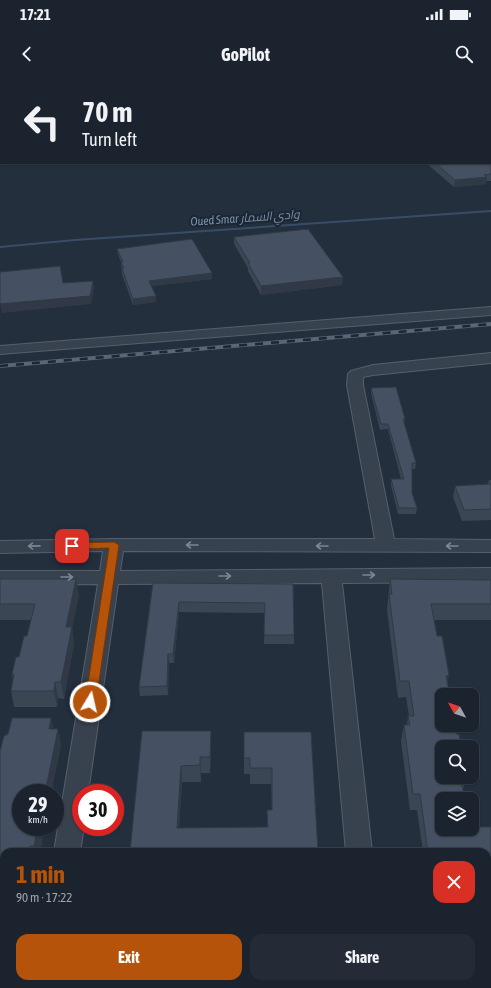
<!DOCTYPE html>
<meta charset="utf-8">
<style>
body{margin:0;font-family:"Asap Condensed",Cairo,sans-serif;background:#242b36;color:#f1f3f6;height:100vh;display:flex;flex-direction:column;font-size:15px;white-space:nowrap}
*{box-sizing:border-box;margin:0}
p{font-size:13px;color:#a0a4aa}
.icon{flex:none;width:22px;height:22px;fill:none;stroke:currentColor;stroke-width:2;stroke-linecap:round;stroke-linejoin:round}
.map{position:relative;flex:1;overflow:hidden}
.details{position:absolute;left:0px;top:768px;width:491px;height:140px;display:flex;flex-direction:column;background:#1b232e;border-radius:12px 12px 0 0;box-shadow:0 1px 3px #0004,0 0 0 1px #39404a}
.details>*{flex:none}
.guide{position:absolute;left:0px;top:0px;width:491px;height:84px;box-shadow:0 1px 3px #0004,0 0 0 1px #39404a;background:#1b232e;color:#f1f3f6;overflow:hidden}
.needle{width:26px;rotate:310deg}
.tools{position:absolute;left:435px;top:608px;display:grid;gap:8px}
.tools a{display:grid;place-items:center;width:44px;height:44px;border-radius:8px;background:#1b232e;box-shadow:0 1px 3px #0004,0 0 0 1px #39404a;font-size:20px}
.speed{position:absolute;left:12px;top:704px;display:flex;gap:8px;font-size:20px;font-weight:700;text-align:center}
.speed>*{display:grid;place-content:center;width:52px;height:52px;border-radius:50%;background:#1b232e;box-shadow:0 1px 3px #0004,0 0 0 1px #39404a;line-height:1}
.speed small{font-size:10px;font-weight:400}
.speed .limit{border:6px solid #d22;background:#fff;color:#111}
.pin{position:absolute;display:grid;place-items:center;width:34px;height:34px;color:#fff;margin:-17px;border-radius:8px;box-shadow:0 2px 6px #0006}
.me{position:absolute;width:44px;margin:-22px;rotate:9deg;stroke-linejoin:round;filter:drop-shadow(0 0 3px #0008)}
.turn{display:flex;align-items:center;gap:14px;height:84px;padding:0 16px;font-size:18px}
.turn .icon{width:52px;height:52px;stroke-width:2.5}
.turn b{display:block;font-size:28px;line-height:34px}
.round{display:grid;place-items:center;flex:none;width:42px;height:42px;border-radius:12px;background:#242b36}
.overview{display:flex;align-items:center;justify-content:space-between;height:68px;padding:0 16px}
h1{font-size:24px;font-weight:700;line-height:30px;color:#b45309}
.cta{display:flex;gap:8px;margin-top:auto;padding:8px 16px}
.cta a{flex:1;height:46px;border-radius:12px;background:#b45309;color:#fff;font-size:16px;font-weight:700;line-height:46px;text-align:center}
.cta a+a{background:#242b36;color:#f1f3f6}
.status{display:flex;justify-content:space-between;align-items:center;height:28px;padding:0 20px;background:#1b232e;direction:ltr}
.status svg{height:11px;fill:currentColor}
header{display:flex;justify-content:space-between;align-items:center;height:52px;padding:0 16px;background:#1b232e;font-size:18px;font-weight:700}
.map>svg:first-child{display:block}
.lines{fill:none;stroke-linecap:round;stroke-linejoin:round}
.stream{fill:#394c67;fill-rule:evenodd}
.minor-casing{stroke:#565f6c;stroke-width:2}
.minor{fill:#38414e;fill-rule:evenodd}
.rail-casing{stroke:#5a6575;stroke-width:4}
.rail{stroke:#1d2633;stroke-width:2.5;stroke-dasharray:8;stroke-linecap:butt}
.wall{fill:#3b4654}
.shaded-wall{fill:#303945}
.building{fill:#455162;stroke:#303945}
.oneway{stroke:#7c8592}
.route{fill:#b45309;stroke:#753606}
.labels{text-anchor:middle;stroke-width:4;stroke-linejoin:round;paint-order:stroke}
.far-water-label{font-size:12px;font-style:italic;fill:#7c92b1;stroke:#1d2633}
</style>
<div class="status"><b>17:21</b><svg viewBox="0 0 49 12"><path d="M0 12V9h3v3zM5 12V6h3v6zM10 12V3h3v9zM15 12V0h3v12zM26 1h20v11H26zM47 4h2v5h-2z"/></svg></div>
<header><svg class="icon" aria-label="back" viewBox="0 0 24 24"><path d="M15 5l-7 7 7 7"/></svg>GoPilot<svg class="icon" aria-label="search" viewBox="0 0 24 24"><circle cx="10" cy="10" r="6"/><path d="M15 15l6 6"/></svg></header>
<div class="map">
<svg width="491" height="908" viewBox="0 0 491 908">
<rect width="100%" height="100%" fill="#242f3e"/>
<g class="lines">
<!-- stream -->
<polygon class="stream" points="491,130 491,132 75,161 0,168 0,166 75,159"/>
<!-- minor casing -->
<g class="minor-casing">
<g id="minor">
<polygon points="491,227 491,235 0,274 0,266"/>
<polygon points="491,273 491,283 373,295 363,297 363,305 394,459 491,460 491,472 123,471 120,491 491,488 491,502 342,503 372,772 346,772 322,503 118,504 88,713 81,713 81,747 84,747 80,772 54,772 98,504 0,505 0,491 100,491 103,471 0,473 0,461 114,459 375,459 347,305 348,294 351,291 373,285"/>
<rect x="487" y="814" width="4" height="26"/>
<rect x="0" y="818" width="4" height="26"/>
<polygon points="0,852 4,854 4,884 0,882"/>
<polygon points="27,904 60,904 62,908 29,908"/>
<rect x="357" y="904" width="30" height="4"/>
</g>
</g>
<!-- minor -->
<use href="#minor" class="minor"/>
<!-- rail casing -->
<g class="rail-casing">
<polyline id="rail" points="0,286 491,244"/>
</g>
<!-- rail -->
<use href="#rail" class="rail"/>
</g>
<!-- wall -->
<g class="wall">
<rect x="388" y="0" width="84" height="1"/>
<polygon points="491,81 491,101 486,101 486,104 454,107 426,83 490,83"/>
<polygon points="234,157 343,197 342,205 261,215 248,191 248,188 234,164"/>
<polygon points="117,169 212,193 212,199 151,206 156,216 156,222 133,225 122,194 121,182 118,174"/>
<polygon points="371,308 405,339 404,344 416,383 415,389 412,389 412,413 417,428 416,434 398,434 391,405 391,399 401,399 388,349 380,350 371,313"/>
<polygon points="489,400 491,400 491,440 462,441 453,417 455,406 488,404"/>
<polygon points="0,499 79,515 72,548 74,563 64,619 58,618 57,627 14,627 11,611 13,600 12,594 27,556 31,540 0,540"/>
<polygon points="390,499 491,500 491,540 434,540 437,556 449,595 447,604 449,611 442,667 465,701 463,710 442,749 491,747 491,804 487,804 487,772 423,772 417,730 410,730 401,661 404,645 407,645 408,636 409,636 406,617 398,618 387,530"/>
<polygon points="153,503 293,504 294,555 294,564 264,564 265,533 179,532 174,583 169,583 168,615 140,616 139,607"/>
<polygon points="51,638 53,649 58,649 61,665 51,713 21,713 21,747 45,747 40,772 4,772 4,806 0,806 0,671"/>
<polygon points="142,651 211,667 210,693 201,693 201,702 182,702 179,748 267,747 267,730 272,730 271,704 250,704 250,694 244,694 244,652 311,652 318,772 130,772"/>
<polygon points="137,904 342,904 342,908 138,908"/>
</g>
<!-- shaded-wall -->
<g class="shaded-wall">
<polygon points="487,97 486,104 454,107 455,100"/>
<polygon points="212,193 212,199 150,206 149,201"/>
<polygon points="343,197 342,205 261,215 261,206"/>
<polygon points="93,201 94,209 91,224 2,233 0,224"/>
<polygon points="156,216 156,222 133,225 133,219"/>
<polygon points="76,499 79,515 72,548 74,563 64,619 61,602 66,547"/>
<polygon points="179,522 179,532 174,583 173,574"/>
<polygon points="168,574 169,583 168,615 167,606"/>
<polygon points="449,595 446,611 446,596"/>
<polygon points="55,602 58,618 57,627 54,611"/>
<polygon points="51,638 54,654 49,649"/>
<polygon points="58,649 61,665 51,713 45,713"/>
<polygon points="211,651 211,667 210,693 210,677"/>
<polygon points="200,677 201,693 201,702 200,685"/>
<polygon points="181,686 182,702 178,763 177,748"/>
<polygon points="38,747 45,747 40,772 35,772 34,766"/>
<polygon points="30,766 31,772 29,772"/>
</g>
<!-- building -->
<g class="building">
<polygon points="451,0 472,0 472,1"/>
<polygon points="0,6 1,7 1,36 0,34"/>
<polygon points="490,80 491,81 491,94 484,95 487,97 455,100 435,83 490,83"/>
<polygon points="308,149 343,197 261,206 248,183 250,183 234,157"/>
<polygon points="192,159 212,193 149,201 156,216 133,219 122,188 124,188 121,182 123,182 117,169"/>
<polygon points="60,186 63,203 93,201 90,216 0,224 0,192"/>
<polygon points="396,307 405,339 403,339 416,383 412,383 412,413 417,428 399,428 391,399 404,399 388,344 381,344 371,308"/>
<polygon points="491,404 491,429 464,430 455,406"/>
<polygon points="0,499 76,499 66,547 72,547 61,602 55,602 54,611 11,611 14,594 12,594 16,577 19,577 24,556 27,556 35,524 0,524"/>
<polygon points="390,499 491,500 491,524 431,524 437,556 442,556 449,595 446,596 449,611 447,611 448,615 442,615 442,645 454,645 456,654 459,654 461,667 442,667 442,697 464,697 465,701 461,701 465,719 442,719 442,749 472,749 472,747 491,747 491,788 487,788 487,772 428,772 420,714 413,714 404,645 410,645 408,636 414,636 409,601 400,601 389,514 392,514"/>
<polygon points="153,503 293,504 294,555 264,555 265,523 179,522 173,574 168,574 167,606 139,607"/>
<polygon points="12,638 51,638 49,649 58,649 45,713 21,713 21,747 38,747 34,766 30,766 29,772 4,772 4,791 0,791 0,671 4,656 8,654"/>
<polygon points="142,651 211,651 210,677 200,677 200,685 181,686 177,748 268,747 267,730 272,730 272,688 250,688 250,678 244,678 244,652 311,652 318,772 130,772"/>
<polygon points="144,904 342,904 342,908 207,908 207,906 177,906 177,908 143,908"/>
</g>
<!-- one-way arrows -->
<defs><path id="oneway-shaft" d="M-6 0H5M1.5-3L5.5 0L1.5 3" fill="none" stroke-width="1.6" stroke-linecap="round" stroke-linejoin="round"/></defs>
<g class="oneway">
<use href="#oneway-shaft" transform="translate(192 465) rotate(-180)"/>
<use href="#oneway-shaft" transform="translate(34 466) rotate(179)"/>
<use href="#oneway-shaft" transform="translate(322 466) rotate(-180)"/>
<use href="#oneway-shaft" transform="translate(452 466) rotate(-180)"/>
<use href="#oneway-shaft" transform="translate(369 495)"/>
<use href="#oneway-shaft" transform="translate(225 496)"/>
<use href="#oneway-shaft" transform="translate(67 497)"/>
</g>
<!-- route -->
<polygon class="route" points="114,462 119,465 96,622 94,625 90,626 87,625 85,622 109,468 72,469 67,466 72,463"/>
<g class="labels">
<!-- far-water labels -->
<g class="far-water-label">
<text transform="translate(245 138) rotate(-4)" y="4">Oued Smar وادي السمار</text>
</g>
</g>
</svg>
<div class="tools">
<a><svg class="needle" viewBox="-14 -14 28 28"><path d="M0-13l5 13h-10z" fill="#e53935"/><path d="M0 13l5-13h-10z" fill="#a0a4aa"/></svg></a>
<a><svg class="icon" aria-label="search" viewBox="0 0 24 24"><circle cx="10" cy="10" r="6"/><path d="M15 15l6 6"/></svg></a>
<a><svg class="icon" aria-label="layers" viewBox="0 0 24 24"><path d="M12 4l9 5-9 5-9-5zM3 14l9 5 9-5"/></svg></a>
</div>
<div class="speed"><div>29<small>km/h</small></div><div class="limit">30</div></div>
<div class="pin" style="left:72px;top:466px;background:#d93025"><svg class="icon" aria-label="arrive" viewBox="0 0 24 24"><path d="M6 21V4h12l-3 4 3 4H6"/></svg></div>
<svg class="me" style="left:90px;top:622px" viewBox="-20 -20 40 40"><circle r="17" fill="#b45309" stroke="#fff" stroke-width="3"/><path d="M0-11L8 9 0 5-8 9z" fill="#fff"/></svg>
<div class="guide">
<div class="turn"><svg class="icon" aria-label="left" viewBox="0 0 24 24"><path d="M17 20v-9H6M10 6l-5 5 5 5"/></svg><div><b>70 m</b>Turn left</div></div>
</div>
<section class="details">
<div class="overview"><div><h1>1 min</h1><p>90 m · 17:22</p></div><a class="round" style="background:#d93025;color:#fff"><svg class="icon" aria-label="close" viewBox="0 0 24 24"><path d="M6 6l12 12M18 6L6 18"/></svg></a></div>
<div class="cta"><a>Exit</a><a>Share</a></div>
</section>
</div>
